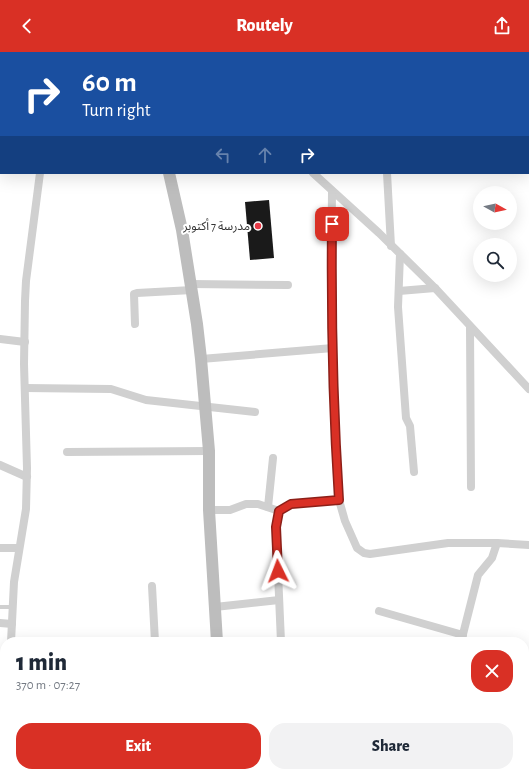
<!DOCTYPE html>
<meta charset="utf-8">
<style>
body{margin:0;font-family:"Alegreya Sans","Noto Sans Arabic",sans-serif;background:#f2f2f3;color:#1f2937;height:100vh;display:flex;flex-direction:column;font-size:15px;white-space:nowrap}
*{box-sizing:border-box;margin:0}
p{font-size:13px;color:#747a83}
.icon{flex:none;width:22px;height:22px;fill:none;stroke:currentColor;stroke-width:2;stroke-linecap:round;stroke-linejoin:round}
.map{position:relative;flex:1;overflow:hidden}
.drawer{position:absolute;left:0px;top:585px;width:529px;height:140px;display:flex;flex-direction:column;background:#fff;border-radius:16px 16px 0 0;box-shadow:0 4px 16px #0002}
.drawer>*{flex:none}
.banner{position:absolute;left:0px;top:0px;width:529px;height:122px;box-shadow:0 4px 16px #0002;background:#1a4fa0;color:#fff;overflow:hidden}
.needle{width:26px;rotate:98deg}
.buttons{position:absolute;left:473px;top:134px;display:grid;gap:8px}
.buttons a{display:grid;place-items:center;width:44px;height:44px;border-radius:50%;background:#fff;box-shadow:0 4px 16px #0002;font-size:20px}
.pin{position:absolute;display:grid;place-items:center;width:34px;height:34px;color:#fff;margin:-17px;border-radius:8px;box-shadow:0 2px 6px #0006}
.me{position:absolute;width:44px;margin:-22px;rotate:357deg;stroke-linejoin:round;filter:drop-shadow(0 0 3px #0008)}
.turn{display:flex;align-items:center;gap:14px;height:84px;padding:0 16px;font-size:18px}
.turn .icon{width:52px;height:52px;stroke-width:2.5}
.turn b{display:block;font-size:28px;line-height:34px}
.lanes{display:flex;align-items:center;height:38px;padding:0 16px;background:#0003;justify-content:center;gap:20px;direction:ltr}
.lanes .off{opacity:.35}
.round{display:grid;place-items:center;flex:none;width:42px;height:42px;border-radius:16px;background:#f2f2f3}
.head{display:flex;align-items:center;justify-content:space-between;height:68px;padding:0 16px}
h1{font-size:24px;font-weight:800;line-height:30px}
.cta{display:flex;gap:8px;margin-top:auto;padding:8px 16px}
.cta a{flex:1;height:46px;border-radius:16px;background:#d93025;color:#fff;font-size:16px;font-weight:800;line-height:46px;text-align:center}
.cta a+a{background:#f2f2f3;color:#1f2937}
header{display:flex;justify-content:space-between;align-items:center;height:52px;padding:0 16px;background:#d93025;color:#fff;font-size:18px;font-weight:800}
.map>svg:first-child{display:block}
.building{fill:#1a1a1a}
.lines{fill:none;stroke-linecap:round;stroke-linejoin:round}
.lane{stroke:#d0d0d0;stroke-width:4}
.street{stroke:#d0d0d0;stroke-width:8}
.secondary{stroke:#bdbdbd;stroke-width:12}
.route-casing{stroke:#8d1f18;stroke-width:10}
.route{stroke:#d93025;stroke-width:7}
.poi-dot{fill:#e63946;stroke:#fff;stroke-width:1.5}
.labels{text-anchor:middle;stroke-width:4;stroke-linejoin:round;paint-order:stroke}
.poi-label{font-size:12px;fill:#333;stroke:#fff;text-anchor:end}
</style>
<header><svg class="icon" aria-label="back" viewBox="0 0 24 24"><path d="M15 5l-7 7 7 7"/></svg>Routely<svg class="icon" aria-label="share" viewBox="0 0 24 24"><path d="M12 15V3M7 8l5-5 5 5M5 13v7h14v-7"/></svg></header>
<div class="map">
<svg width="529" height="725" viewBox="0 0 529 725">
<rect width="100%" height="100%" fill="#fff"/>
<!-- building -->
<polygon class="building" points="269,148 274,206 250,208 245,150"/>
<g class="lines">
<!-- lane -->
<g class="lane">
<polyline points="0,555 13,555"/>
<polyline points="0,631 5,632"/>
</g>
<!-- street -->
<g class="street">
<polyline points="288,0 288,1"/>
<polyline points="57,1 57,0"/>
<polyline points="428,1 428,0"/>
<polyline points="0,31 1,31"/>
<polyline points="528,87 529,87"/>
<polyline points="0,117 1,117"/>
<polyline points="313,121 379,181 435,236 529,337"/>
<polyline points="387,121 391,194"/>
<polyline points="332,140 331,236 337,424 339,448 345,469 357,496 364,501 370,502 448,491 497,491 529,493"/>
<polyline points="400,202 398,255 406,366 410,374 414,420"/>
<polyline points="191,232 288,233"/>
<polyline points="399,239 435,236"/>
<polyline points="135,272 134,242 137,241 192,238"/>
<polyline points="470,275 471,435"/>
<polyline points="0,287 25,290"/>
<polyline points="201,307 333,296"/>
<polyline points="25,336 111,337 146,348 255,360"/>
<polyline points="67,400 209,399"/>
<polyline points="0,413 27,425"/>
<polyline points="268,455 273,406"/>
<polyline points="209,458 230,458 246,452 258,452 279,459"/>
<polyline points="0,496 19,496"/>
<polyline points="152,534 155,590"/>
<polyline points="215,555 279,548"/>
<polyline points="379,559 463,583"/>
<polyline points="0,571 12,572"/>
<polyline points="11,590 14,530 26,457 27,416 24,312 25,249 26,229 40,121"/>
<polyline points="281,590 276,475 279,459 291,452 339,448"/>
<polyline points="461,590 478,523 492,506 497,491"/>
<polyline points="0,672 5,640"/>
<polyline points="291,720 292,725"/>
<polyline points="467,720 486,725"/>
<polyline points="419,725 420,720"/>
</g>
<!-- secondary -->
<g class="secondary">
<polyline points="139,0 140,1"/>
<polyline points="169,121 182,178 197,272 201,307 209,399 209,458 217,590"/>
<polyline points="226,720 226,725"/>
</g>
</g>
<g class="lines">
<!-- route casing -->
<g class="route-casing">
<path id="route" d="M278,519L276,475L279,459L291,452L339,448C333,356 331,264 332,172"/>
</g>
<!-- route -->
<use href="#route" class="route"/>
</g>
<!-- markers -->
<circle class="poi-dot" cx="258" cy="174" r="4"/>
<g class="labels">
<!-- poi labels -->
<g class="poi-label">
<text x="250" y="178">مدرسة 7 أكتوبر</text>
</g>
</g>
</svg>
<div class="buttons">
<a><svg class="needle" viewBox="-14 -14 28 28"><path d="M0-13l5 13h-10z" fill="#e53935"/><path d="M0 13l5-13h-10z" fill="#747a83"/></svg></a>
<a><svg class="icon" aria-label="search" viewBox="0 0 24 24"><circle cx="10" cy="10" r="6"/><path d="M15 15l6 6"/></svg></a>
</div>
<div class="pin" style="left:332px;top:172px;background:#d93025"><svg class="icon" aria-label="arrive" viewBox="0 0 24 24"><path d="M6 21V4h12l-3 4 3 4H6"/></svg></div>
<svg class="me" style="left:278px;top:519px" viewBox="-20 -20 40 40"><path d="M0-17L14 15 0 8-14 15z" fill="#d93025" stroke="#fff" stroke-width="4"/></svg>
<div class="banner">
<div class="turn"><svg class="icon" aria-label="right" viewBox="0 0 24 24"><path d="M7 20v-9h11M14 6l5 5-5 5"/></svg><div><b>60 m</b>Turn right</div></div>
<div class="lanes"><svg class="icon off" aria-label="left" viewBox="0 0 24 24"><path d="M17 20v-9H6M10 6l-5 5 5 5"/></svg><svg class="icon off" aria-label="ahead" viewBox="0 0 24 24"><path d="M12 20V5M6 11l6-6 6 6"/></svg><svg class="icon" aria-label="right" viewBox="0 0 24 24"><path d="M7 20v-9h11M14 6l5 5-5 5"/></svg></div>
</div>
<section class="drawer">
<div class="head"><div><h1>1 min</h1><p>370 m · 07:27</p></div><a class="round" style="background:#d93025;color:#fff"><svg class="icon" aria-label="close" viewBox="0 0 24 24"><path d="M6 6l12 12M18 6L6 18"/></svg></a></div>
<div class="cta"><a>Exit</a><a>Share</a></div>
</section>
</div>
